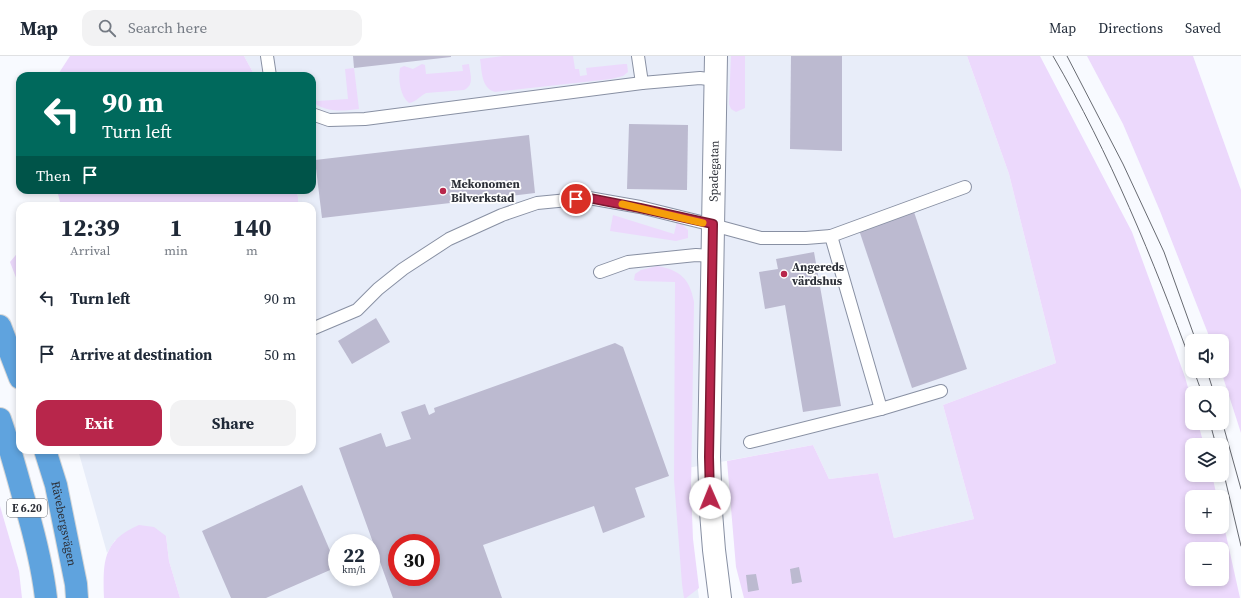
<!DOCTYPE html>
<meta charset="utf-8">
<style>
body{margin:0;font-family:"Source Serif 4",serif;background:#f2f2f3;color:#1f2937;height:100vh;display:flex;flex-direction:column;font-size:15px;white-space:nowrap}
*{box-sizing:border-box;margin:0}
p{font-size:13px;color:#747a83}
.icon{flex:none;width:22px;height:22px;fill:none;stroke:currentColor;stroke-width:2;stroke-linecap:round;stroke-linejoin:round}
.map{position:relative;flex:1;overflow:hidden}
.details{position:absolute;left:16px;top:146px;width:300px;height:252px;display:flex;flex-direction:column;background:#fff;border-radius:12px;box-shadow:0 2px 6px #0003}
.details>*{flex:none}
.banner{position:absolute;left:16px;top:16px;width:300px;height:122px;border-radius:12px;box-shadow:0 2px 6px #0003;background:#00695c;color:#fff;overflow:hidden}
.fabs{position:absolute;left:1185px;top:278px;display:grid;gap:8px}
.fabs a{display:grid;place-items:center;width:44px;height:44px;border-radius:8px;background:#fff;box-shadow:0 2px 6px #0003;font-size:20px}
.speed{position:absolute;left:328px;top:478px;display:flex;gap:8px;font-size:20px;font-weight:700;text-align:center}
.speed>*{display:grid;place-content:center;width:52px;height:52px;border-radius:50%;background:#fff;box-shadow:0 2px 6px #0003;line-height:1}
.speed small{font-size:10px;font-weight:400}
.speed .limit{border:6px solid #d22;background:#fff;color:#111}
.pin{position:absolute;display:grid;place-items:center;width:34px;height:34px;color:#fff;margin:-17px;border:2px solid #fff;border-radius:50%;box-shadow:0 1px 4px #0007}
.me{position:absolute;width:44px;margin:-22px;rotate:359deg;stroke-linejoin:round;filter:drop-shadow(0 0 3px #0008)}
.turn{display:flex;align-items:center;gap:14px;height:84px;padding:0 20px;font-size:18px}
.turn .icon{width:52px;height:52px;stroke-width:2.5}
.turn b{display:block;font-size:28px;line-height:34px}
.then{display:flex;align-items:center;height:38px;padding:0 20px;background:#0003;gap:8px;font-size:15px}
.eta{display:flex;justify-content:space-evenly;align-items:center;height:68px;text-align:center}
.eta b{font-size:24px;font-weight:700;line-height:28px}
.primary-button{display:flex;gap:8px;margin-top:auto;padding:8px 20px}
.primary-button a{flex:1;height:46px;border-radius:12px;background:#b8264b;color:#fff;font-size:16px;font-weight:700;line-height:46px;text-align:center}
.primary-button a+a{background:#f2f2f3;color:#1f2937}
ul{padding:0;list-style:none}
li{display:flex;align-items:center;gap:12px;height:56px;padding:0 20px}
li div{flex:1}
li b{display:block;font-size:15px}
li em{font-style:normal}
header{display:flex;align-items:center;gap:24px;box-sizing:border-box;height:56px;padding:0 20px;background:#fff;border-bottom:1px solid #e0e1e3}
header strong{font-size:19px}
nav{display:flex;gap:22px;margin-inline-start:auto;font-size:14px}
.search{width:280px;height:36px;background:#f2f2f3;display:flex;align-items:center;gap:10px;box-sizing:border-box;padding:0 14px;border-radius:12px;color:#747a83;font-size:15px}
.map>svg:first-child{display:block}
.built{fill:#e8edf9;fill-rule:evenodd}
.green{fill:#ecd9fc;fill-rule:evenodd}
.building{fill:#bcbad0;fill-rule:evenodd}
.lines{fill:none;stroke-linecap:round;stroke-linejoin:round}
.lane-casing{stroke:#8890a3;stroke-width:14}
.street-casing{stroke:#8890a3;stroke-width:24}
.highway-casing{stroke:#d5d6d7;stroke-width:24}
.lane{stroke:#fff;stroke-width:12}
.street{stroke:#fff;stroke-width:22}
.highway{stroke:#5fa3de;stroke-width:22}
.tram{stroke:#676a71;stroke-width:1}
.route-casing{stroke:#781931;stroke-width:10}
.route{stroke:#b8264b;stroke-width:7}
.slow{stroke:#f59e0b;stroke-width:7}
.poi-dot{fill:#b8264b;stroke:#fff;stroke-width:1.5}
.labels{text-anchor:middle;stroke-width:3.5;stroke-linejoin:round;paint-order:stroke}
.shield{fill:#fff;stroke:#6c6e74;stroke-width:1}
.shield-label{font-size:11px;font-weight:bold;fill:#2d3038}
.street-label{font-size:12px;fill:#2d3038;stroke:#fff}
.poi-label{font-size:12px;font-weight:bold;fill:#2d3038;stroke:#fff;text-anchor:start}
</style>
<header>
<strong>Map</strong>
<div class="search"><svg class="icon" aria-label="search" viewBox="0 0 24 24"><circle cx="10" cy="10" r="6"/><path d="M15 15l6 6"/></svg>Search here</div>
<nav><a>Map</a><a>Directions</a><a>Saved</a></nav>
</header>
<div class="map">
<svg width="1241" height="542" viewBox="0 0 1241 542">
<rect width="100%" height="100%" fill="#f8faff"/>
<!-- built -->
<path class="built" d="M244,0H967L1009,118L1056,307L943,349L974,463L894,482L878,417L829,423L813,389L682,413L699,542H180L169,505L166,480L115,484L107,497L78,394H312V150H298V141L296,134H312V20H255ZM337,487H371V521H337ZM397,487H431V521H397Z"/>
<!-- green -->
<g class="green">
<polygon points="70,0 244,0 255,20 57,20"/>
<path d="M503,0H573L575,13H579L580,20L587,19L586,12L624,8H627L628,16L623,20L611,23L495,36C481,32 482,15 480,3Z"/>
<polygon points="731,0 745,0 745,52 736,56 731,53 729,48"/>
<path d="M967,0H1040L1132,176L1185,321L1192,346V367H1198L1204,389H1192V419H1212L1217,441H1192V471H1222V461L1240,542H744L736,511L727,405L813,389L829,423L878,417L894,482L974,463L943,349L1056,307L1009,118ZM1192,493H1222V523H1192Z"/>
<polygon points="1087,0 1193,0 1241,134 1241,377 1221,315 1222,285 1211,285 1160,155 1123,68"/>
<path d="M422,8L425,9L426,18L463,15L462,9L469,8C470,18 475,29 464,34L426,37C420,40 416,46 409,47C400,40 398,23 400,12L404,10L413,13Z"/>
<path d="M354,12L359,53C343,55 325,57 312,45V36L317,45L348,43L345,13Z"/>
<polygon points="57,134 296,134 298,141 298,150 61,150"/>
<polygon points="613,159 674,178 677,165 680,166 688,174 688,182 676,185 610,175"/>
<polygon points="20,194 20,232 10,206"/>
<path d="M657,210C680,214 690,223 694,246L691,433L693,483L699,532L686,542H684L682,528L674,424L675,226L638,225L634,224L635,218L641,214Z"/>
<polygon points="0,450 19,515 22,542 0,542"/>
<path d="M139,469L154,471L166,480L169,505L180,542H104C103,506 102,485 139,469Z"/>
</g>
<!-- building -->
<g class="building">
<polygon points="353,0 451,0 451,1 354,12"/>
<polygon points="791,0 842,0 842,95 790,93"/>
<polygon points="629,68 688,69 687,134 627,133"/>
<polygon points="529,79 535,137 322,162 315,104"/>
<polygon points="914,156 967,313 912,332 859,174"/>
<polygon points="814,196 841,350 803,356 785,249 765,253 759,216 778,213 776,203"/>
<polygon points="376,262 390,286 352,308 338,285"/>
<path d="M615,287L623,291L669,420L635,432L645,461L603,477L594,450L483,489L502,542H393L339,392L381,377L386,391L411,383L401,356L425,348L429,359L435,356L434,352ZM397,487H431V521H397Z"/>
<polygon points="302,429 337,511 266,542 231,542 202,475"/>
<polygon points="799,511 802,526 792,528 790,513"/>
<polygon points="756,518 759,534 748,536 746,519"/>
</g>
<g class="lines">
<!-- lane casing -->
<g class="lane-casing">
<g id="lane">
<polyline points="267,0 270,20"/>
<polyline points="638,0 642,27"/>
<polyline points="312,58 329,64 365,63 642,27 700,22 716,24"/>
<polyline points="831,180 965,131"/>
<polyline points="600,216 628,206 696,199 712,200"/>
<polyline points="312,273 357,254 378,233 403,213 449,183 502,159 537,147 589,142 640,151 713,169 761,182 806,182 831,180 881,353"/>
<polyline points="750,386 881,353 941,335"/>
</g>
</g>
<!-- street casing -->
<g class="street-casing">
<polyline id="street" points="716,0 709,401 711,456 714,494 720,542"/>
</g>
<!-- highway casing -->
<g class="highway-casing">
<g id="highway">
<polyline points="0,270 20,322"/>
<path d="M0,363C9,389 16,414 23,440C33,473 42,508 46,542"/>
<path id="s1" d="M45,394L56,429L76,528L77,542"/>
</g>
</g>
<!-- lane -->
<use href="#lane" class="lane"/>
<!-- street -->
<use href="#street" class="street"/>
<!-- highway -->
<use href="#highway" class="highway"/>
<!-- tram -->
<g class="tram">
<path d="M1053,0C1110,98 1153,203 1192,309"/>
<polyline points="1067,0 1123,108 1164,196 1196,285"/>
<polyline points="1194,315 1202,337"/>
<polyline points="1207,315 1214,337"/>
<polyline points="1222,365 1241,433"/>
<polyline points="1210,367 1216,389"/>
<polyline points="1222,410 1241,490"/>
</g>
</g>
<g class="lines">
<!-- route casing -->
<g class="route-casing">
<polyline id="route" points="576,143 589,142 640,152 713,168 709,401 710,442"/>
</g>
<!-- route -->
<use href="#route" class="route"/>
<!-- slow -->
<polyline class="slow" points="622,148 703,167"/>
</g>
<!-- markers -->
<g class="poi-dot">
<circle cx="443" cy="135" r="4"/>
<circle cx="784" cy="218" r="4"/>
</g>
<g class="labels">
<!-- shield labels -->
<rect class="shield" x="7" y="443" width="40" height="18" rx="3"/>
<g class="shield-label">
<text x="27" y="456">E 6.20</text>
</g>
<!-- street labels -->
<g class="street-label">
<text transform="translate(714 115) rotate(-89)" y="4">Spadegatan</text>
<text dy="4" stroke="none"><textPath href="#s1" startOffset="76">Rävebergsvägen</textPath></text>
</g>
<!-- poi labels -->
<g class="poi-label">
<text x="451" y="132">Mekonomen<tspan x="451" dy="14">Bilverkstad</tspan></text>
<text x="792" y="215">Angereds<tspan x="792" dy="14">värdshus</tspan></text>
</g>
</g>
</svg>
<div class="fabs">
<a><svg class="icon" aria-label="sound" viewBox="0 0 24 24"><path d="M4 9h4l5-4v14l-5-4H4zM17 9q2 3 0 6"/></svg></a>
<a><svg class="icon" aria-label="search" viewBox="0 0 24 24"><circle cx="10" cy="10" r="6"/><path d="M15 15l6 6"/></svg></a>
<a><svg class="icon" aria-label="layers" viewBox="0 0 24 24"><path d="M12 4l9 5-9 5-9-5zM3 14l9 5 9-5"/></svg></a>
<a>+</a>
<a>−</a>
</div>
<div class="speed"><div>22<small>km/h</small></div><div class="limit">30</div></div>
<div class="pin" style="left:576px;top:143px;background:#d93025"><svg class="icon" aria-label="arrive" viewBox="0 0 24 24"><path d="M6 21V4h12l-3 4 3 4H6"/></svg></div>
<svg class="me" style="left:710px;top:442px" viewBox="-20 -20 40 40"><circle r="19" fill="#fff"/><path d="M0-13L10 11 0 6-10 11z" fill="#b8264b"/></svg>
<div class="banner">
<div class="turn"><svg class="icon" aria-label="left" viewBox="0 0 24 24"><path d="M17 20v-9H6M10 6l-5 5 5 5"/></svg><div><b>90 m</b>Turn left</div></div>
<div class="then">Then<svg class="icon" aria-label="arrive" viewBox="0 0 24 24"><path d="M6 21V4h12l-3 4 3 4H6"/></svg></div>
</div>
<section class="details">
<div class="eta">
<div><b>12:39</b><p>Arrival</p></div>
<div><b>1</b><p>min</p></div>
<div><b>140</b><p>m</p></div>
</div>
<ul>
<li><svg class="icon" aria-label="left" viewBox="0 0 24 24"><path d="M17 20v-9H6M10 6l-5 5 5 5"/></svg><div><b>Turn left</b></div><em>90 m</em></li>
<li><svg class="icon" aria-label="arrive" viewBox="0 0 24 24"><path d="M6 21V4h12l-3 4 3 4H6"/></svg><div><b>Arrive at destination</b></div><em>50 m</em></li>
</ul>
<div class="primary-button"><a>Exit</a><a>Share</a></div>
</section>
</div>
